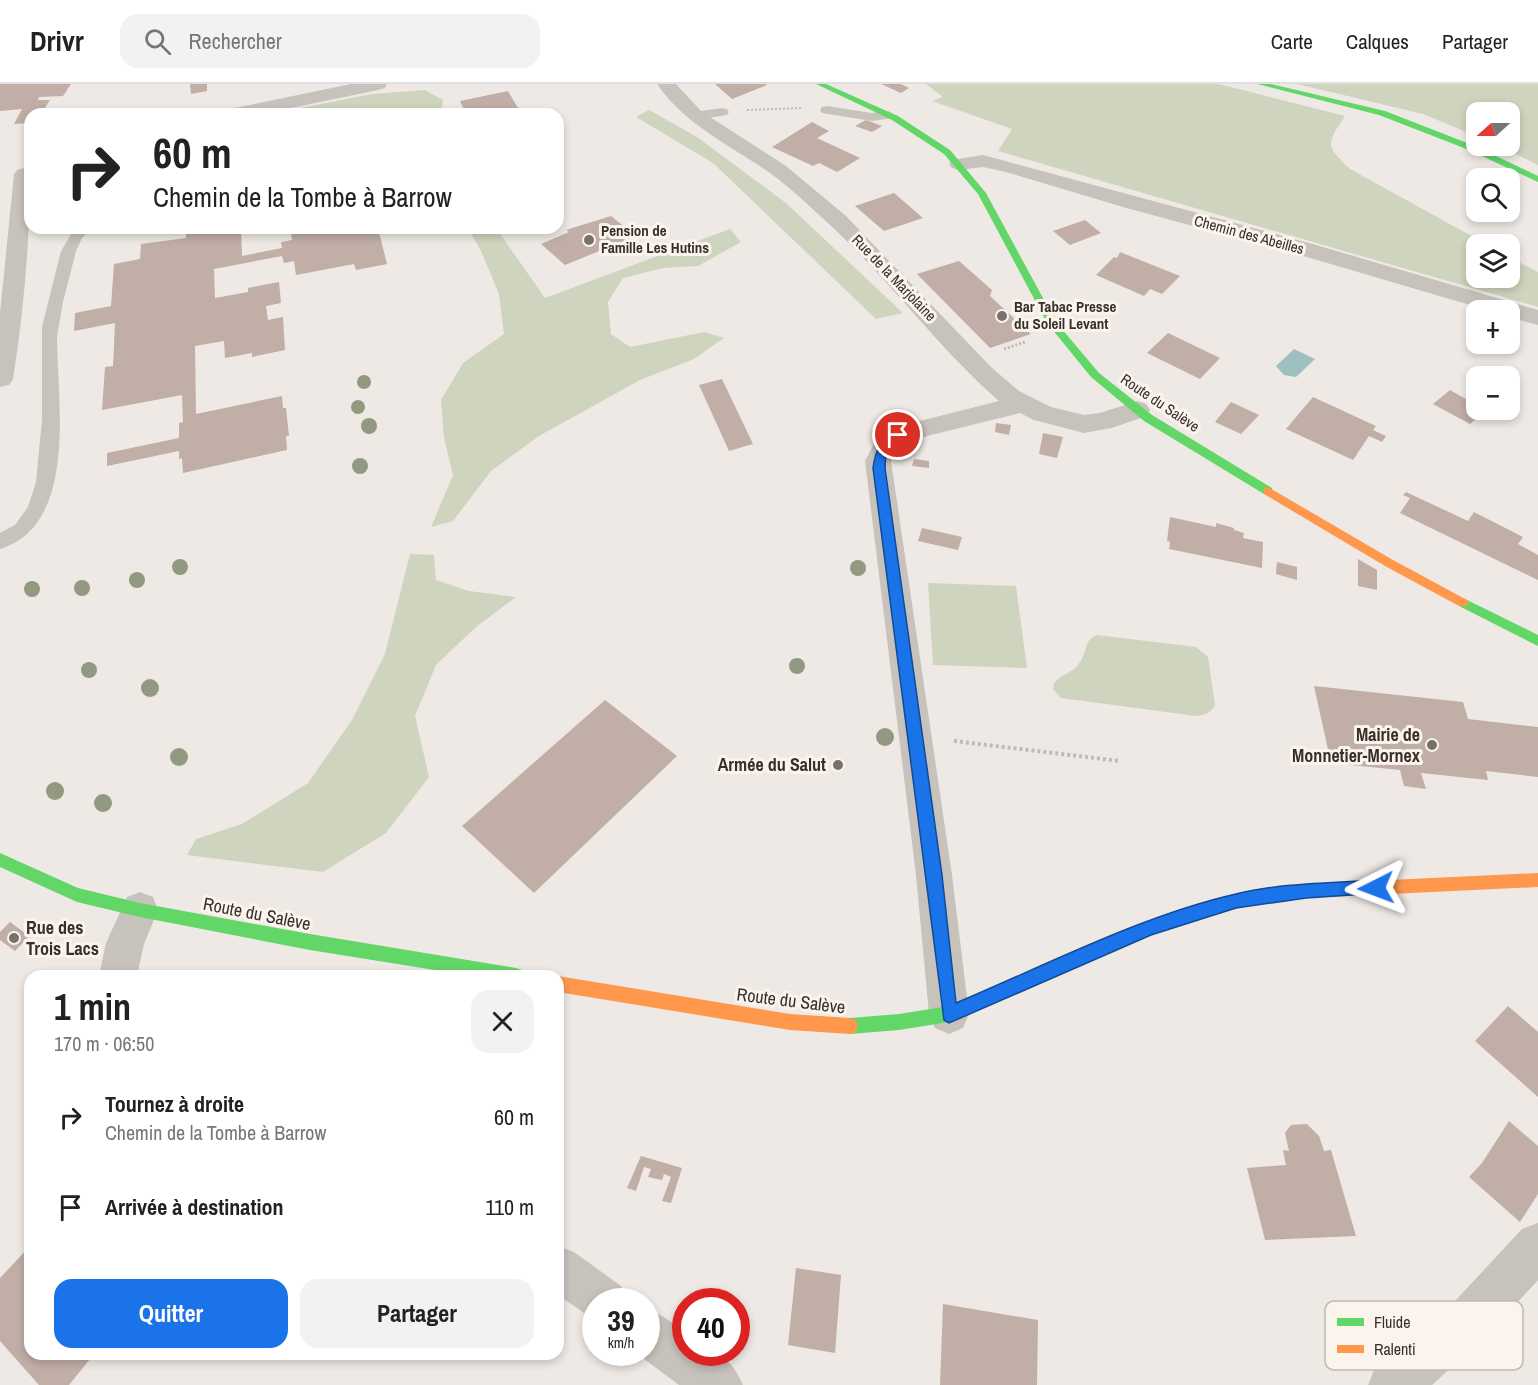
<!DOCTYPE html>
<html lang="fr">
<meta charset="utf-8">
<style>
body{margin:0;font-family:"Archivo Narrow",sans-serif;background:#f2f2f2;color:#222;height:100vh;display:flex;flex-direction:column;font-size:22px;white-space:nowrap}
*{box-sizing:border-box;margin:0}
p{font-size:20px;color:#767676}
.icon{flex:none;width:33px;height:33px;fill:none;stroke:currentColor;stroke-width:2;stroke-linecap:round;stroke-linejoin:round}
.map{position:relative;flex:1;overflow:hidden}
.drawer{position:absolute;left:24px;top:886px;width:540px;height:390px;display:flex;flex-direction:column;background:#fff;border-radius:18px;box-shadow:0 3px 9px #0003}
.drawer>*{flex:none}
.banner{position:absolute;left:24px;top:24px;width:540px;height:126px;border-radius:18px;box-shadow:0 3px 9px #0003;background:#fff;color:#222;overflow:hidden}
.needle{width:39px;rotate:249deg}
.controls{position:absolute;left:1466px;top:18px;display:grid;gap:12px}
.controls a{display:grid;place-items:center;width:54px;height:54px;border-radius:12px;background:#fff;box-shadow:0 3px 9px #0003;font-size:30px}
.speed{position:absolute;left:582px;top:1204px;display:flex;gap:12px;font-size:30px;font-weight:700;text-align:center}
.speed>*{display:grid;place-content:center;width:78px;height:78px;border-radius:50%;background:#fff;box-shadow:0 3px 9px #0003;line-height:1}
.speed small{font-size:15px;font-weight:400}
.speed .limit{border:9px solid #d22;background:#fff;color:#111}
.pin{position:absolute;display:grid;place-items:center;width:51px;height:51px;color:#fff;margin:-26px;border:3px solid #fff;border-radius:50%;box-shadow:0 2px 6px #0007}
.me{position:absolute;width:66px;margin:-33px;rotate:267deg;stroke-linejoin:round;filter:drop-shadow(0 0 4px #0008)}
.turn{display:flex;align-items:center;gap:21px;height:126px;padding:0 30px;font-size:27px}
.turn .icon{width:78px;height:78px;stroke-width:2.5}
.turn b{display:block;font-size:42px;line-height:51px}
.round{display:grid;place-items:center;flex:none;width:63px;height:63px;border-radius:18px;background:#f2f2f2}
.overview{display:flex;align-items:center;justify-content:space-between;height:102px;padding:0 30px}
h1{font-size:36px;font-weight:800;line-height:45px}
.primary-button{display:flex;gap:12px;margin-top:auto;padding:12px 30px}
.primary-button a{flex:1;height:69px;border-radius:18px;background:#1a73e8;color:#fff;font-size:24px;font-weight:800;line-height:69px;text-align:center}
.primary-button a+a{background:#f2f2f2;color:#222}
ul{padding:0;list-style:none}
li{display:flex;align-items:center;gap:18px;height:90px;padding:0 30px}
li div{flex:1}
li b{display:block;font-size:22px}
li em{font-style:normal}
header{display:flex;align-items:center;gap:36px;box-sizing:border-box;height:84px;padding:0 30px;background:#fff;border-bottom:2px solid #e0e0e0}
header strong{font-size:28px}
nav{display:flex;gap:33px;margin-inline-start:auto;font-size:21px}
.search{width:420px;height:54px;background:#f2f2f2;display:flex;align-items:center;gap:15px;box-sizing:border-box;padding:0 21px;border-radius:18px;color:#767676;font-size:22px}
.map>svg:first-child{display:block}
.green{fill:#cfd4be}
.water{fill:#a0c0c0}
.building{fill:#c1aea6}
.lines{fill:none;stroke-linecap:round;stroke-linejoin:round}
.path-far2{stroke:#c0bab5;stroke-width:2;stroke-dasharray:2 2;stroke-linecap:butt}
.path-far1{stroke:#c0bab5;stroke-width:3;stroke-dasharray:2 2;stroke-linecap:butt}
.path{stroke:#c0bab5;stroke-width:4;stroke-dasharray:3 3;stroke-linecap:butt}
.lane{fill:#c8c2bc;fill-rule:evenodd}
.street{fill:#c8c2bc;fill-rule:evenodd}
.fast{fill:#63d668;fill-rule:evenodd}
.slow{fill:#ff974d;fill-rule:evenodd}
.tree{fill:#939980}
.route{fill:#1a73e8;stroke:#114b97;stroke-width:1.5}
.poi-dot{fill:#78706b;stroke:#faf4ec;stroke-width:2}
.labels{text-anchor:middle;stroke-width:6;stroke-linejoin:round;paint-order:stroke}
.far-poi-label{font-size:15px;font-weight:bold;fill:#392f2a;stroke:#faf4ec;text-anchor:start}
.far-street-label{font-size:15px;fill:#392f2a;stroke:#faf4ec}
.poi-label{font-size:18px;font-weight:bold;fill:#392f2a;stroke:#faf4ec;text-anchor:end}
.street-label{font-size:18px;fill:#392f2a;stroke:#faf4ec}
.key{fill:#faf4ec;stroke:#c0b9b2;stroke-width:1.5}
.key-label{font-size:16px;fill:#392f2a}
</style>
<header>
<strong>Drivr</strong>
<div class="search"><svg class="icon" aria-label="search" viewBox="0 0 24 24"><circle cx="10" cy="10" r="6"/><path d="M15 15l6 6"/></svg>Rechercher</div>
<nav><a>Carte</a><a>Calques</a><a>Partager</a></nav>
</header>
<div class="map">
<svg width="1538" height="1301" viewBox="0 0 1538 1301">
<rect width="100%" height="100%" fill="#eee9e4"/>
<!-- green -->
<g class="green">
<path d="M926,0H1219L1345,32C1326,61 1325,61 1350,85L1486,160H1476V194H1509V173L1538,188V223L998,67L1012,45L932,17L943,13Z"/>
<polygon points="1297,0 1538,0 1538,81 1500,62 1509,62 1509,28 1476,28 1476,52 1423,30"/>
<polygon points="425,6 443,16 441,28 438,30 352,27 328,30 269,30 372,10"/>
<polygon points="649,26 697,53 786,119 903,229 876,235 713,79 636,33"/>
<polygon points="468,144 496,144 545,214 730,145 741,158 698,182 663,184 623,194 608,218 611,250 630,263 704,248 724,254 694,275 640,296 539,352 491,387 453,437 431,443 453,391 444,354 441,316 463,279 504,250 499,210 481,167"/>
<polygon points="410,470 434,471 436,496 469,507 516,513 476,543 436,581 415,632 429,693 386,749 323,788 187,771 196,755 242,740 308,699 352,636 385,570"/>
<polygon points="928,499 1016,502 1027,584 933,581"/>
<path d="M1097,551L1196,563L1208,573L1215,621C1211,629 1205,631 1196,632L1061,614L1053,605L1054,599C1061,590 1074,589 1080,578C1088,567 1083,557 1097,551Z"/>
</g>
<!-- water -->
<polygon class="water" points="1294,265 1315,275 1296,293 1284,291 1276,282"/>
<!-- building -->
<g class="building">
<polygon points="0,0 71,0 63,12 39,13 38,16 50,16 41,30 30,30 30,39 14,40 22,25 0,27"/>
<polygon points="190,0 207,0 207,7 191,10"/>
<polygon points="715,0 766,0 767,1 732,15"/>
<polygon points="881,0 901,0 909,4 901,9"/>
<polygon points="508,7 521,29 466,30 460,17"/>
<polygon points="866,36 882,42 872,48 855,42"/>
<polygon points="812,38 829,47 817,54 860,74 837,88 819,79 813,82 772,63"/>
<polygon points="894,109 923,134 884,147 855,122"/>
<polygon points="611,132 636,152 565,181 541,160 569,148 566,146"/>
<polygon points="1085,136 1101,149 1070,161 1053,147"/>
<polygon points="186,144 241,144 242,172 282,164 281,158 292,156 290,144 378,144 387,180 356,186 354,180 296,191 294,177 284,179 282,172 214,185 215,214 248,208 248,204 279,198 281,219 266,222 268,236 283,233 285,266 252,273 252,269 225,274 224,257 195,262 196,330 282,312 283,324 286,324 289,352 286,352 287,366 183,389 182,374 179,375 179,367 107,382 107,369 179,354 179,339 183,338 182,311 102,326 105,283 113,282 115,239 74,247 75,229 111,222 114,180 140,175 141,160 186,154"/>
<polygon points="1120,168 1180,192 1162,210 1150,205 1144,212 1096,191 1114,173 1117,174"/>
<polygon points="959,177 992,206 990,212 1031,250 990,264 917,190"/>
<polygon points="1168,249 1220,274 1200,295 1147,269"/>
<polygon points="722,295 753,360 729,367 699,301"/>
<polygon points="1450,306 1476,321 1476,326 1486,327 1470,340 1433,320"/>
<polygon points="1313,313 1376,342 1373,346 1386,352 1382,358 1369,352 1353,376 1286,345"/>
<polygon points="1231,318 1259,331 1241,350 1215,338"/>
<polygon points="996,339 1011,341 1009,351 995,348"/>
<polygon points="1043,349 1063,353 1057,374 1039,370"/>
<polygon points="914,375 929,377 929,384 912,382"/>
<polygon points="1406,408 1468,437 1474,428 1523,453 1518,460 1538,471 1538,496 1400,429 1410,414 1403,411"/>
<polygon points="1170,433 1216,443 1216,439 1234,444 1234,446 1244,449 1243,454 1263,458 1262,484 1169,465 1170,458 1167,457"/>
<polygon points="922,444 962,453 958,466 918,457"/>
<polygon points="1358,475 1377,486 1377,506 1358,502"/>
<polygon points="1277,478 1297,483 1297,496 1276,490"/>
<polygon points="1314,602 1463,618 1468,635 1538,643 1538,693 1486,687 1488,696 1421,689 1426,705 1404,702 1400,686 1331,679"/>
<polygon points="605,616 677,672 534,809 462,742"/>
<polygon points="10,838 29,852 15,867 0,856 0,848"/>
<polygon points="1508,922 1538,948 1538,1013 1475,957"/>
<polygon points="1509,1037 1538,1062 1538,1110 1520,1138 1469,1093 1482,1079"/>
<polygon points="1307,1040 1319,1052 1324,1067 1331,1066 1356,1152 1265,1156 1247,1084 1286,1081 1283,1066 1289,1067 1285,1049 1291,1041"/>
<polygon points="641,1072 682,1084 671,1119 662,1117 671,1093 664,1090 662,1096 648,1093 651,1085 644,1083 636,1107 627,1104"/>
<polygon points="30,1162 30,1270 94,1270 69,1301 39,1301 0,1257 0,1194"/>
<polygon points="796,1184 841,1191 835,1269 788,1261"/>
<polygon points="943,1220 1038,1236 1037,1301 940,1301"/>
</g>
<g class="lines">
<!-- path-far2 -->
<polyline class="path-far2" points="747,26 802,24"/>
<!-- path-far1 -->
<polyline class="path-far1" points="1004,265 1025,258"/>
<!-- path -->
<polyline class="path" points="954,657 1120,677"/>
<!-- lane -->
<g class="lane">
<polygon points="827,22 872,29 888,27 895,31 893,34 872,37 822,29 820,26 822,23"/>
<polygon points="722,24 727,25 729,28 727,31 695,36 688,32 695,28"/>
<path d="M75,144H91L82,154L76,167L63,218L57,252C57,316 79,441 0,465V449L15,441L28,423L36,398L42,336V243L61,167Z"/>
</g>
<!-- street -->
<g class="street">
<polygon points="351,0 387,0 385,4 378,6 262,30 225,30 228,26 235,24"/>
<path d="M657,0H676L702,28L786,82L846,132L992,284L1019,307L1051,323L1084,331L1100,329L1137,317L1146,320L1150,326L1146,332L1112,344L1084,349L1034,336L1020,329L915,355C904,360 895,365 891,377L952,791L969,930L963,944L949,950L935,944L929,930L916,791L865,377L876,356L892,344L999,317C937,263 889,195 829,140C810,123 791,104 770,89C730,61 685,41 657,0Z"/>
<polygon points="983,71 1316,161 1538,226 1538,241 1509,233 1509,226 1487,226 1300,171 1123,123 1006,88 983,83 959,86 952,84 949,80 952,76"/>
<path d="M24,84L30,85C30,156 24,225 13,295L9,301L0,303V229L14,90L17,86Z"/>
<polygon points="140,808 153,813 158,826 144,860 137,892 99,892 106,859 127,813"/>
<polygon points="1538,1139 1538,1196 1489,1249 1432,1301 1368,1301 1375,1284 1402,1265 1456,1216 1522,1145"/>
<polygon points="558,1162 574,1168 621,1202 628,1218 596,1218 596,1237 558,1211"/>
<path d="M646,1225L662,1232L686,1248V1269C717,1269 729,1269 743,1301H679L636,1269H646Z"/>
</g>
<!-- fast -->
<g class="fast">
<polygon points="816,0 826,0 898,32 950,66 986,109 1056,238 1099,289 1152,331 1272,404 1272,410 1264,410 1144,337 1091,293 1047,239 978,110 944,70 892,36"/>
<polygon points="1257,0 1271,0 1385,27 1475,62 1538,92 1538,98 1469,66 1379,31"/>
<polygon points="1463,514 1538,551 1538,562 1459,522 1457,519"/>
<polygon points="0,769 78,804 140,819 310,850 516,884 522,886 524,892 472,892 310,866 140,833 77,818 0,783"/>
<polygon points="1217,816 1222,818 1225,823 1222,828 1150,851 949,938 899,946 850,950 844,948 842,942 844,936 850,934 899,930 949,922 1149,837"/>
</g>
<!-- slow -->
<g class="slow">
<polygon points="1268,403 1393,476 1467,516 1469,519 1467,522 1459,522 1385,482 1264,410 1264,404"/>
<polygon points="1538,789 1538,803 1306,814 1236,824 1217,830 1212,828 1209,823 1212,818 1236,810 1306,800"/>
<polygon points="557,892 558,892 790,930 850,934 856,936 858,942 856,948 850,950 790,946 558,908"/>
</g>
</g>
<!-- trees -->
<g class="tree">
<circle cx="364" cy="298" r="7"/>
<circle cx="358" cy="323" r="7"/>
<circle cx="369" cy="342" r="8"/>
<circle cx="360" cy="382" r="8"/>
<circle cx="180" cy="483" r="8"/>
<circle cx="858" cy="484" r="8"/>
<circle cx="137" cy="496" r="8"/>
<circle cx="82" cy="504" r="8"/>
<circle cx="32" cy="505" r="8"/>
<circle cx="797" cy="582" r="8"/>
<circle cx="89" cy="586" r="8"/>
<circle cx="150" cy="604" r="9"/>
<circle cx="885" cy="653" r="9"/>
<circle cx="179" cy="673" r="9"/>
<circle cx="55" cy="707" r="9"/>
<circle cx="103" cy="719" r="9"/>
</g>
<!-- route -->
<path class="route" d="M898,348L904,351L886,369L885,384L942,791L956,919C1044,882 1143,831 1236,810C1281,799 1329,799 1376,796L1381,799L1383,804L1381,809L1306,814L1236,824L1151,851L949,939L944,936L873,384C875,367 881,354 898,348Z"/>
<!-- markers -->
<g class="poi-dot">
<circle cx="589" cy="156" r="6"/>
<circle cx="1002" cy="232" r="6"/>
<circle cx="1432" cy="661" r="6"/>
<circle cx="838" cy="681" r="6"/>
<circle cx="14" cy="854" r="6"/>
</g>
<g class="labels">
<!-- far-poi labels -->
<g class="far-poi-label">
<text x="601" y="152">Pension de<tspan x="601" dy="17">Famille Les Hutins</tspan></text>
<text x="1014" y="228">Bar Tabac Presse<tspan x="1014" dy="17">du Soleil Levant</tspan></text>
</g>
<!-- far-street labels -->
<g class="far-street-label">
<text transform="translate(1249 151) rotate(15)" y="5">Chemin des Abeilles</text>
<text transform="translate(894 194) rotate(46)" y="5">Rue de la Marjolaine</text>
<text transform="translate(1160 319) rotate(34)" y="5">Route du Salève</text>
</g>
<!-- poi labels -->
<g class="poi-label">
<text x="1420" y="657">Mairie de<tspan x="1420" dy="21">Monnetier-Mornex</tspan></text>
<text x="826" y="687">Armée du Salut</text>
<text x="26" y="850" text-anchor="start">Rue des<tspan x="26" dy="21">Trois Lacs</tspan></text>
</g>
<!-- street labels -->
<g class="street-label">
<text transform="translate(257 830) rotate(11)" y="6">Route du Salève</text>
<text transform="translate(791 917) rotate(7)" y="6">Route du Salève</text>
</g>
</g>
<!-- legend -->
<rect x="1325" y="1217" width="198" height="69" rx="9" class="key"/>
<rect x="1337" y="1234" width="27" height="8" fill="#63d668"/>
<rect x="1337" y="1261" width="27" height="8" fill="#ff974d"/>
<g class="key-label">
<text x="1374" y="1244">Fluide</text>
<text x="1374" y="1271">Ralenti</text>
</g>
</svg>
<div class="controls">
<a><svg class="needle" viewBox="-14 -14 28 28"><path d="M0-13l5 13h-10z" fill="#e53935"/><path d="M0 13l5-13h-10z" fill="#767676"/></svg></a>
<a><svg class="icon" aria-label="search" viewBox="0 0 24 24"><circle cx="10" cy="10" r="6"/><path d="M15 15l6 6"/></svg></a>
<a><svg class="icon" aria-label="layers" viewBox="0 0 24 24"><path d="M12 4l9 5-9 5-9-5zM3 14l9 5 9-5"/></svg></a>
<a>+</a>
<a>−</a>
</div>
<div class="speed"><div>39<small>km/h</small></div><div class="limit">40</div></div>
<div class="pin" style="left:898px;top:351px;background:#d93025"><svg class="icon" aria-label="arrive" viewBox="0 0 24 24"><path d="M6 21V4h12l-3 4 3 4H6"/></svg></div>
<svg class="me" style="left:1376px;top:804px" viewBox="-20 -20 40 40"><path d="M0-17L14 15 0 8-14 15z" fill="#1a73e8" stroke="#fff" stroke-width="4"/></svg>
<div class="banner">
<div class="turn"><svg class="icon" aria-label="right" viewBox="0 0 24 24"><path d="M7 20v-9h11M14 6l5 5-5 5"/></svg><div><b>60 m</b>Chemin de la Tombe à Barrow</div></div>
</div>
<section class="drawer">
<div class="overview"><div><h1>1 min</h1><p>170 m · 06:50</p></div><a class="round"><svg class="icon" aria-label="close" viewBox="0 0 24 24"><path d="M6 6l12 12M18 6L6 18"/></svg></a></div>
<ul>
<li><svg class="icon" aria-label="right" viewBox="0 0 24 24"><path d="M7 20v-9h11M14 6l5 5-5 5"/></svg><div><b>Tournez à droite</b><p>Chemin de la Tombe à Barrow</p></div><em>60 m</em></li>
<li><svg class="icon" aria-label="arrive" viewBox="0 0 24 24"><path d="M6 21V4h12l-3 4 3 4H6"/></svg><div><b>Arrivée à destination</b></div><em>110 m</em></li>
</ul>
<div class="primary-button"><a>Quitter</a><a>Partager</a></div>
</section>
</div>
